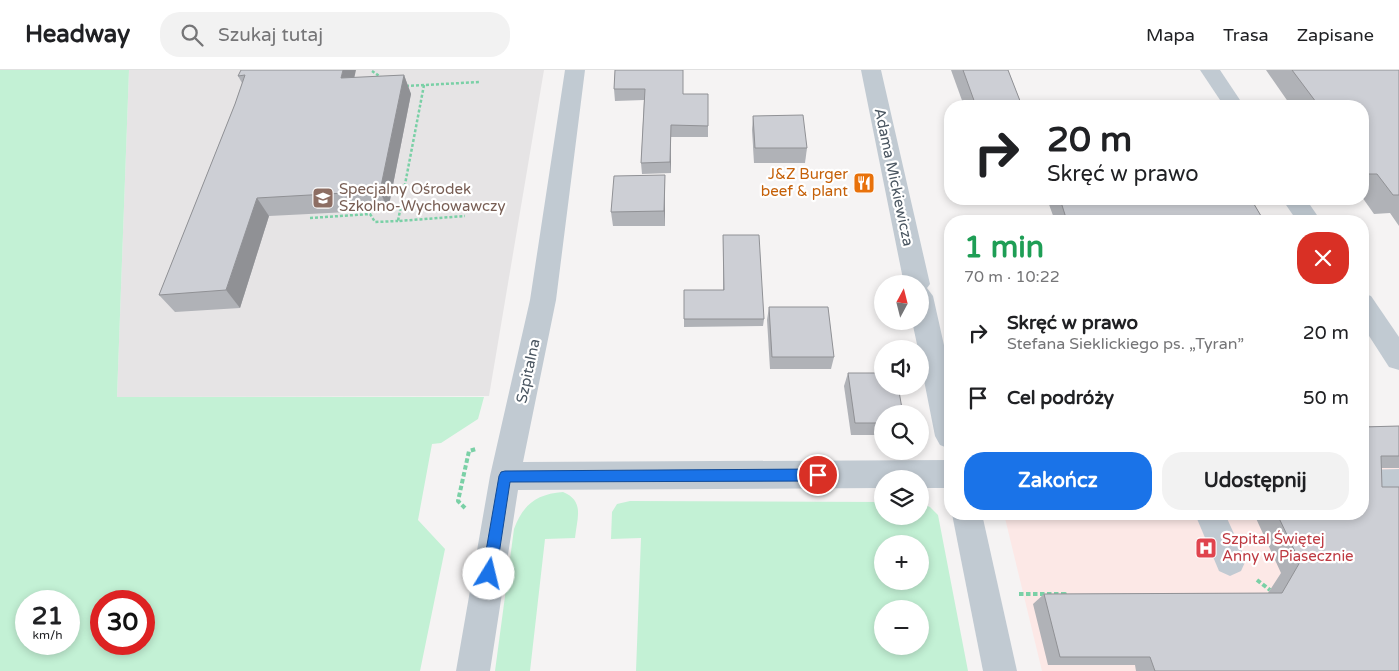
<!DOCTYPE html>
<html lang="pl">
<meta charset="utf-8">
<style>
body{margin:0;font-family:"Varela Round",sans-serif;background:#f2f2f2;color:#202124;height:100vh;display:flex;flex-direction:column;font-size:19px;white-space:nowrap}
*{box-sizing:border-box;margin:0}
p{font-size:16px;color:#757577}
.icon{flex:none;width:28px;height:28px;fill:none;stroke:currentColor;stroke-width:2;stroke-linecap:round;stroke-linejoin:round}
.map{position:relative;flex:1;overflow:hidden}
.side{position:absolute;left:944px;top:145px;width:425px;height:305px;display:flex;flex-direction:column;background:#fff;border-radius:20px;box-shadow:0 2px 8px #0003}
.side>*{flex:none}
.guide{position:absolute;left:944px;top:30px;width:425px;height:105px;border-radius:20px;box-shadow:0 2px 8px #0003;background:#fff;color:#202124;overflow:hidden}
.needle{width:32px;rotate:7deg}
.fabs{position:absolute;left:874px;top:205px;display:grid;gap:10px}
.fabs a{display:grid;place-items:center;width:55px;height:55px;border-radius:50%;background:#fff;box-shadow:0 2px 8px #0003;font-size:25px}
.speed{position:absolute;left:15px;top:520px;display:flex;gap:10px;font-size:25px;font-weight:700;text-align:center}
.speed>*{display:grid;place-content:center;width:65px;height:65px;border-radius:50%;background:#fff;box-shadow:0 2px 8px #0003;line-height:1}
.speed small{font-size:12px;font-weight:400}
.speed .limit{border:8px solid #d22;background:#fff;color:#111}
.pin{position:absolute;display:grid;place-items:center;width:42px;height:42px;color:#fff;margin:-21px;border:2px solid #fff;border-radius:50%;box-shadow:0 1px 5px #0007}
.me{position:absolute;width:55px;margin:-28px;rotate:9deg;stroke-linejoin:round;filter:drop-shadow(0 0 4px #0008)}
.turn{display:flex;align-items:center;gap:18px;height:105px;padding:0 20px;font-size:22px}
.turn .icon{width:65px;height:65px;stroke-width:2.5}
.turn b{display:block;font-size:35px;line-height:42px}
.round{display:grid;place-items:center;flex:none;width:52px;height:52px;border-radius:20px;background:#f2f2f2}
.summary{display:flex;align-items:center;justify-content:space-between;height:85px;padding:0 20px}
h1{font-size:30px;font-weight:800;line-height:38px;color:#1e9e55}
.action{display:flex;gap:10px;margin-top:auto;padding:10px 20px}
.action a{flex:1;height:58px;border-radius:20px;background:#1a73e8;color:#fff;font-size:20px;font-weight:800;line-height:58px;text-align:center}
.action a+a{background:#f2f2f2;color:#202124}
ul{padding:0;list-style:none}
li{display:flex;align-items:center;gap:15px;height:65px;padding:0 20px}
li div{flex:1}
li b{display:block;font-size:19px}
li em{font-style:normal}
header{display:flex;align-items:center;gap:30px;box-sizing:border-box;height:70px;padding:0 25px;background:#fff;border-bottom:1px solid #e0e0e0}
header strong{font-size:24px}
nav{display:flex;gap:28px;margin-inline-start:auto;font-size:18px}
.search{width:350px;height:45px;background:#f2f2f2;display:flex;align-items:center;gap:12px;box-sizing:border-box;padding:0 18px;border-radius:20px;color:#757577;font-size:19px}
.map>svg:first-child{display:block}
.education{fill:#e6e4e5}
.medical{fill:#fce8e6}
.green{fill:#c3f1d5;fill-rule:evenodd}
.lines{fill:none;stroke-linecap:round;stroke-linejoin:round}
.path-far1{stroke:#7ad0a6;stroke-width:2.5;stroke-dasharray:3 2;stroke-linecap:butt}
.path{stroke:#7ad0a6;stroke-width:4;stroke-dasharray:4.5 2.5;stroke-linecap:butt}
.minor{fill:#c1cad2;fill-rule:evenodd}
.wall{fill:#b0b2b7}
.shaded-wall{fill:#909195}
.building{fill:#cdcfd5;stroke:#909195}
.route{fill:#1a73e8;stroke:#114b97}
.labels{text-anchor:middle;stroke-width:4.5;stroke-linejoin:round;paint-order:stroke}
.food-label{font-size:15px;fill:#c56008;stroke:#fff;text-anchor:end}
.street-label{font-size:15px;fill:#4a5661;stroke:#fff}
.education-label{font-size:15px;fill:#785e54;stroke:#fff;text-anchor:start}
.health-label{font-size:15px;fill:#be3a42;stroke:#fff;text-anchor:start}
</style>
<header>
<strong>Headway</strong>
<div class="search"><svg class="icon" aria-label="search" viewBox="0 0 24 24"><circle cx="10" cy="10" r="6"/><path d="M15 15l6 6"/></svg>Szukaj tutaj</div>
<nav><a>Mapa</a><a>Trasa</a><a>Zapisane</a></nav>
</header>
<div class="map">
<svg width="1399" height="601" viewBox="0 0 1399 601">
<rect width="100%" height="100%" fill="#f5f3f3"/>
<!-- education -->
<polygon class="education" points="129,0 544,0 489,326 117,327"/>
<!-- medical -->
<polygon class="medical" points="1399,366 1399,601 1042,601 1004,444 1362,444 1363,367"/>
<!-- green -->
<g class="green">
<path d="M0,0H129L117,327H484L478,349L441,373L432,374L418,450L445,479L420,601H0ZM26,531H69V574H26ZM101,531H144V574H101Z"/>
<path d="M563,422C585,431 577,448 575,468L545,469L530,601H495L514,459C523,435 536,424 563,422Z"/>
<path d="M630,431L882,432V446H920V433L930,437L938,445L968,601H636L641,468L611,469L612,442L617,434ZM882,474H920V511H882ZM882,539H920V576H882Z"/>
</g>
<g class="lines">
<!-- path-far1 -->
<g class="path-far1">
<polyline points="372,1 382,8"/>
<polyline points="424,15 398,151 465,146"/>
<polyline points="406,16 480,12"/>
<polyline points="310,148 370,144 375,152 398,151"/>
</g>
<!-- path -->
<g class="path">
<polyline points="465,438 458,431 469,381 476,379"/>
<polyline points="1257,510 1270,520"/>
<polyline points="1019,524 1065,524 1067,528"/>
</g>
<!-- minor -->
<g class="minor">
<polygon points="565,0 585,0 556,230 523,392 950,390 950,418 920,418 920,409 882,409 882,418 518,420 490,601 456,601 490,406 530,230"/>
<polygon points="861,0 881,0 930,214 927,218 933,226 950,302 950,379 940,375 935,366 920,290 920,279 918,279 912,251 920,251 920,214 904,214"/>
<polygon points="1200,0 1220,0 1244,36 1224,36"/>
<polygon points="1282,129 1306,129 1321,151 1297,151"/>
<polygon points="1362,223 1371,226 1399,267 1399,300 1389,297 1362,255"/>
<polygon points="1399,399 1399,427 1362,428 1362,400"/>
<polygon points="952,444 982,444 1017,601 983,601"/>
<polygon points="1195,444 1225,444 1246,490 1241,501 1230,506 1219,501"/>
</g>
</g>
<!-- wall -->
<g class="wall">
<polygon points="241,0 354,8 404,5 411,24 388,140 269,146 240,238 175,242 159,225 235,34 242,13 238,6"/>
<polygon points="615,0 683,24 708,24 708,67 671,67 671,103 642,104 641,93 644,30 615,31 614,19"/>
<polygon points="951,0 1008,0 1022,36 964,36"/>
<polygon points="1266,0 1399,0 1399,156 1390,143 1374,144 1362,127 1362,36 1291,36"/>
<polygon points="753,46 807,78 805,93 754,93 752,60"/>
<polygon points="665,105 665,156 613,156 611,142"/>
<polygon points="1047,129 1251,129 1264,151 1055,151"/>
<polygon points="723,165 764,249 763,256 684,257 684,220 723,220"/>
<polygon points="769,237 834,287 831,299 770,299 767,250"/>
<polygon points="848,303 882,344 882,365 851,365 844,316"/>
<polygon points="1399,356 1399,398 1381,398 1382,417 1399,601 1136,601 1135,595 1048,595 1033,534 1044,524 1268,523 1281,503 1254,444 1362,444 1362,357"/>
</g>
<!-- shaded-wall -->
<g class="shaded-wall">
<polygon points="343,0 356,0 350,27 341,8"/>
<polygon points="404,5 411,24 388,140 380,121"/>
<polygon points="671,55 671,103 670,92"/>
<polygon points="665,105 665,156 664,141"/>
<polygon points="257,128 269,146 240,238 226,220"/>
</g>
<!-- building -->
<g class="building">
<polygon points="241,0 343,0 341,8 404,5 380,121 257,128 226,220 159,225 235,34 245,5 238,6"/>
<polygon points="615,0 683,0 683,24 708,24 708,56 671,55 670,92 641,93 645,19 614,19"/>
<polygon points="963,0 1008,0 1022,36 976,36"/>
<polygon points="1292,0 1399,0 1399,125 1393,125 1377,104 1369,104 1362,96 1362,36 1319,36"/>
<polygon points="803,45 807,78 755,78 753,46"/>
<polygon points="665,105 664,141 611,142 614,106"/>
<polygon points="1060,129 1251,129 1264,151 1067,151"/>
<polygon points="723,165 759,165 764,249 684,249 684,220 724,220"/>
<polygon points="769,237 828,237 834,287 772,287"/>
<polygon points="848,303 882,303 882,316 898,316 903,344 882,344 882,353 855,353"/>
<polygon points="1399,356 1399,386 1381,386 1382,417 1399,417 1399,601 1155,601 1150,587 1060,587 1044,524 1282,523 1300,492 1277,444 1362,444 1362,357"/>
</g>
<!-- route -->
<polygon class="route" points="818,399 822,401 824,405 822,409 818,411 510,412 496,504 494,508 489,510 484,508 482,504 499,406 501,402 505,401"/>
<!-- icons -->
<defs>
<g id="restaurant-square" transform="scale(1.125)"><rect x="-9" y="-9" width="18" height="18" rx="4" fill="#e8710a" stroke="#fff"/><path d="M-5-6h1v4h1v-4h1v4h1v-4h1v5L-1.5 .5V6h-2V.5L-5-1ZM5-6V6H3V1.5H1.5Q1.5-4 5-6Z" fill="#fff"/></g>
<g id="school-square" transform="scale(1.125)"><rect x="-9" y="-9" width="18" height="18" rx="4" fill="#8d6e63" stroke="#fff"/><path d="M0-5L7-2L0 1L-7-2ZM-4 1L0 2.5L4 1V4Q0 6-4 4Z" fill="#fff"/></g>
<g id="hospital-square" transform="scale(1.125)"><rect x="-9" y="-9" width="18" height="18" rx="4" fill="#e0444e" stroke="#fff"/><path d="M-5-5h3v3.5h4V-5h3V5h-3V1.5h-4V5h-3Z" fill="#fff"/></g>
</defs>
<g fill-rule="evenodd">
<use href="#restaurant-square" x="864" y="113"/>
<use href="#school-square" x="323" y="128"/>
<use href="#hospital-square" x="1206" y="478"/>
</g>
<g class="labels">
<!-- food labels -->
<g class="food-label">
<text x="848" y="109">J&amp;Z Burger<tspan x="848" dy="17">beef &amp; plant</tspan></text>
</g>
<!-- street labels -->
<g class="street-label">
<text transform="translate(894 107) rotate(78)" y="5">Adama Mickiewicza</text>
<text transform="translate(528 301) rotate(-78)" y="5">Szpitalna</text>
</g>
<!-- education labels -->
<g class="education-label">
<text x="339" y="124">Specjalny Ośrodek<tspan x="339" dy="17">Szkolno-Wychowawczy</tspan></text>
</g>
<!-- health labels -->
<g class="health-label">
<text x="1222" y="474">Szpital Świętej<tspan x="1222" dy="17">Anny w Piasecznie</tspan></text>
</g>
</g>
</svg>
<div class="fabs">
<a><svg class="needle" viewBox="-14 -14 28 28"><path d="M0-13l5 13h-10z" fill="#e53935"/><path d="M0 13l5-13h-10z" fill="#757577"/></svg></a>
<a><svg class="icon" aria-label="sound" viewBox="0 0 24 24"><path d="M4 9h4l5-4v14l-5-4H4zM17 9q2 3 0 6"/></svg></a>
<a><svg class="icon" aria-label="search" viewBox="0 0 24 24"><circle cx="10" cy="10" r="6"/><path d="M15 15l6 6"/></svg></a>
<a><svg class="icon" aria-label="layers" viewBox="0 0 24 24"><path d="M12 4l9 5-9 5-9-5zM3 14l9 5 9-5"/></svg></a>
<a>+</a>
<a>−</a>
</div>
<div class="speed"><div>21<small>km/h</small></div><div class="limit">30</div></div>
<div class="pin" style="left:818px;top:405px;background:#d93025"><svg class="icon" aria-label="arrive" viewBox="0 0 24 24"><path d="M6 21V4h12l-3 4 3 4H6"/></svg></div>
<svg class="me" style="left:489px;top:504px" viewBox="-20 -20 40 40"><circle r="19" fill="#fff"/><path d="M0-13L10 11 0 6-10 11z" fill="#1a73e8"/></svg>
<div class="guide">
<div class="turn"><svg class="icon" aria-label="right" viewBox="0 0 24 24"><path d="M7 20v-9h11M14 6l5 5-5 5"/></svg><div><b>20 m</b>Skręć w prawo</div></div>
</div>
<section class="side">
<div class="summary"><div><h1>1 min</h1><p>70 m · 10:22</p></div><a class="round" style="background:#d93025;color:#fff"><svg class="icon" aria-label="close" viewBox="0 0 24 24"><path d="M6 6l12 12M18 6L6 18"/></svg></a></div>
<ul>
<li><svg class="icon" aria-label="right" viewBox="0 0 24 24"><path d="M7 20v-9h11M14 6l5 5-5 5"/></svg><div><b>Skręć w prawo</b><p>Stefana Sieklickiego ps. „Tyran”</p></div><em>20 m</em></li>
<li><svg class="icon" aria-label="arrive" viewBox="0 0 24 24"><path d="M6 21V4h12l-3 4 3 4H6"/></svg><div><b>Cel podróży</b></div><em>50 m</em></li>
</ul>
<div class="action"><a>Zakończ</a><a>Udostępnij</a></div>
</section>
</div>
